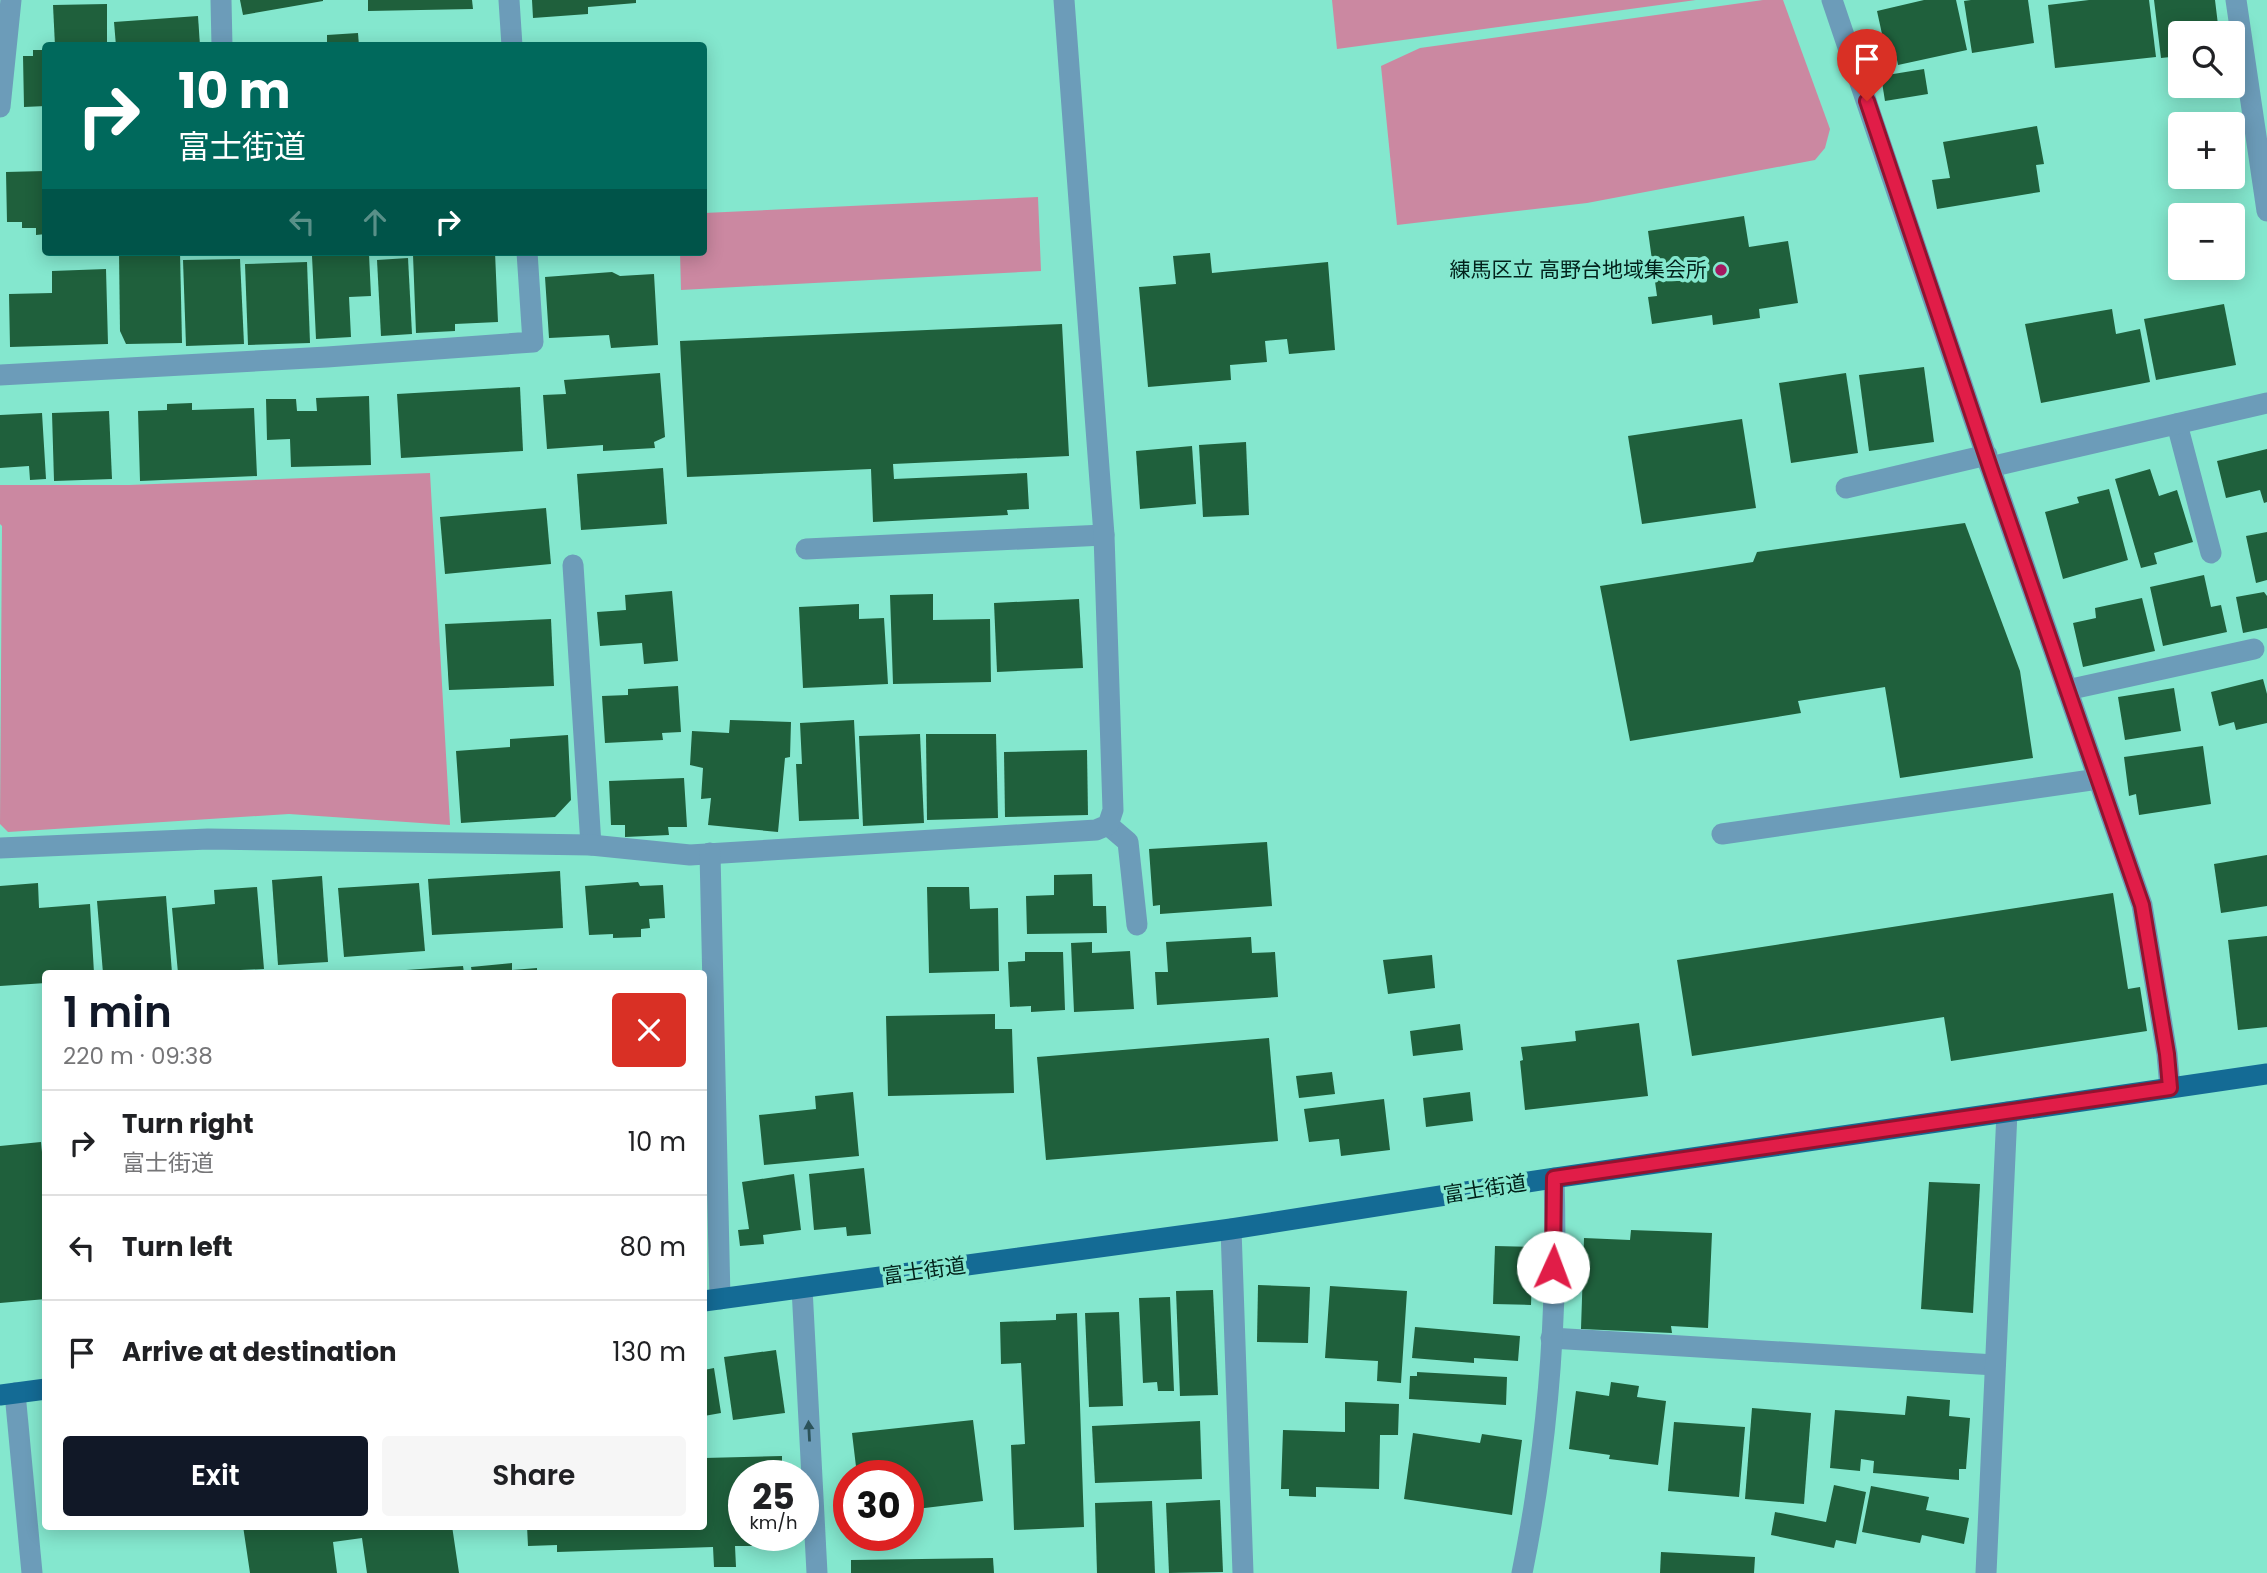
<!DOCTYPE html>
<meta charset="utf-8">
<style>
body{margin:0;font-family:Poppins,"Noto Sans JP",sans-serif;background:#f6f6f6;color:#202124;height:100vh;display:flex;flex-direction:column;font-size:26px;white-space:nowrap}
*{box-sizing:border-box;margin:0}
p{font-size:23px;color:#757577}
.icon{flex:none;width:38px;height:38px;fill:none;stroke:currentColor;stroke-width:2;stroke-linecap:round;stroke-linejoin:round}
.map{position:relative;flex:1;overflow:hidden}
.sheet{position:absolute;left:42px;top:970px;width:665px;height:560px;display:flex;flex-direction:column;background:#fff;border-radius:7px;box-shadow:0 4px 18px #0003}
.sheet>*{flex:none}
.top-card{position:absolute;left:42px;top:42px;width:665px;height:214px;border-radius:7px;box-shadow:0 4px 18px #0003;background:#00695c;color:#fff;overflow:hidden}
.fabs{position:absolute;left:2168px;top:21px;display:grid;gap:14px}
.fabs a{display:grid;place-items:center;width:77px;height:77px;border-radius:7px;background:#fff;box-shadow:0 4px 18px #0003;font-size:35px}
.speed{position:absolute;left:728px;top:1460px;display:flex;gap:14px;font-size:35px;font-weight:700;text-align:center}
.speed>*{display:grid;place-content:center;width:91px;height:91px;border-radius:50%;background:#fff;box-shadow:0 4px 18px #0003;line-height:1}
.speed small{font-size:18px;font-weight:400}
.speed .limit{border:10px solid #d22;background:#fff;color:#111}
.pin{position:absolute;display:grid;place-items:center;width:60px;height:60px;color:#fff;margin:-72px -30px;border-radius:50% 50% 50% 0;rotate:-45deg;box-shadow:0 0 7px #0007}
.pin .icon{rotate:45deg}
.me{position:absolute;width:77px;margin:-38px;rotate:2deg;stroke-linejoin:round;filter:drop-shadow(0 0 5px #0008)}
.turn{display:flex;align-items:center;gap:24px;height:147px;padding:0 21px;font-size:32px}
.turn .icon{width:91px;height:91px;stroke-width:2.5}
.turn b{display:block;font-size:49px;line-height:60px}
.lanes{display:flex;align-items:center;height:66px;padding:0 21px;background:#0003;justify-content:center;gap:35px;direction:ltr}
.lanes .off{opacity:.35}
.round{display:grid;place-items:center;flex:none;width:74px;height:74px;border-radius:7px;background:#f6f6f6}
.head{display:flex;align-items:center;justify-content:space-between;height:119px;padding:0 21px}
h1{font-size:42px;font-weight:600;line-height:52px;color:#111827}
.cta{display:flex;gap:14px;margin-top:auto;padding:14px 21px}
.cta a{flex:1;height:80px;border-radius:7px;background:#111827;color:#fff;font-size:28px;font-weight:600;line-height:80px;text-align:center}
.cta a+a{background:#f6f6f6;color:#202124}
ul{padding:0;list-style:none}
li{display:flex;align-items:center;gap:21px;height:105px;padding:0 21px;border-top:2px solid #e0e0e0}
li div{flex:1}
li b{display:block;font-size:26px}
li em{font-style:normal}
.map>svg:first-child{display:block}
.green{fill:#cb88a1}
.building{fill:#1f603c}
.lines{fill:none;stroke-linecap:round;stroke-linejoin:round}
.lane{stroke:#6c9cb9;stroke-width:21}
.street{stroke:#6c9cb9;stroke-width:21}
.primary{stroke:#146b95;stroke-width:21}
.oneway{fill:#2c535a}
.route-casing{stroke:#92132f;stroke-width:18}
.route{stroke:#e11d48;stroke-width:12}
.poi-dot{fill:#a41961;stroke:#84e7ce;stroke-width:2.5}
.labels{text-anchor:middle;stroke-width:7;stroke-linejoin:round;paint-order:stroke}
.poi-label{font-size:21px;fill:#02221b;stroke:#84e7ce;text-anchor:end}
.street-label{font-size:21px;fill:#02221b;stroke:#84e7ce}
</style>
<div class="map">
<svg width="2267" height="1573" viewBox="0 0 2267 1573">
<rect width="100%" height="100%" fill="#84e7ce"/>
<!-- green -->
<g class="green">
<polygon points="1332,0 1696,0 1337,49"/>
<polygon points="1763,0 1783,0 1830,129 1825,148 1815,160 1587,203 1397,225 1381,66 1420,48"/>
<polygon points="1038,197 1041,271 681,290 680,252 704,252 704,213"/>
<polygon points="430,473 450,825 289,814 8,832 0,824 2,526 0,524 0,485 129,485"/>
</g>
<!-- building -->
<g class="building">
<polygon points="240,0 323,0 323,1 243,15"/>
<polygon points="368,0 472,0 473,9 368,11"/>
<polygon points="532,0 636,0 636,3 588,7 588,14 533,18"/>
<polygon points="1924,0 1956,0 1967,50 1898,65 1896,55 1887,57 1877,11"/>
<polygon points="1971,0 2028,0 2034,43 1972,53 1964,1"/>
<polygon points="2089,0 2149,0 2156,57 2055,68 2048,5"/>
<polygon points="2154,0 2215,0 2219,33 2180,33 2180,56 2161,58"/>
<polygon points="107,4 107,46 55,46 53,5"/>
<polygon points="198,16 200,46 116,46 114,22"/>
<polygon points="358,33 359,46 327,46 327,35"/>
<polygon points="33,50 46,50 46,106 24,107 23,56 33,56"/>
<polygon points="1924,69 1928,94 1885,101 1881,76"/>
<polygon points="2037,126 2044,164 2036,165 2040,192 1937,209 1932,180 1950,178 1943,142"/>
<polygon points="46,171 46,234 36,235 36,228 22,228 22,222 7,222 6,172"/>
<polygon points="1744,216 1749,247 1788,241 1798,303 1759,309 1760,318 1713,325 1712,315 1652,324 1648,297 1657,296 1648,231"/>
<polygon points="119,252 180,252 182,343 126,344 120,331"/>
<polygon points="495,252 498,322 455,324 455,331 416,333 413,255"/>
<polygon points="1210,253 1212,273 1328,262 1335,350 1289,354 1287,339 1265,341 1267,362 1230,365 1231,380 1148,387 1139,287 1176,284 1173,256"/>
<polygon points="369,254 371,296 349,297 351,337 316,339 312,256"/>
<polygon points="408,258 412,334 381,336 377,260"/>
<polygon points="240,259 244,344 186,346 183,260"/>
<polygon points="307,262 310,343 248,345 245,264"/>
<polygon points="106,269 108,344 10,347 9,294 52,293 52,271"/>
<polygon points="612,272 620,276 654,274 658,345 611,348 609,335 549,338 545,277"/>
<polygon points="2224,304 2236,365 2156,380 2144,319"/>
<polygon points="2112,309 2116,334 2140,329 2150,382 2041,403 2025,324"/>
<polygon points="1062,324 1069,456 893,464 894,479 1027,473 1029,509 1007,510 1008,515 873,522 871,469 687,477 680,341"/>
<polygon points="1924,367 1934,442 1869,451 1859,375"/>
<polygon points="660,373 665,437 654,442 655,448 603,451 603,445 547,449 543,395 566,394 564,380"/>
<polygon points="1846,373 1858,453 1791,463 1779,383"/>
<polygon points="520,387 523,451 401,458 397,394"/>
<polygon points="369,396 371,465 291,467 290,439 267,440 266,399 296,399 297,411 317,411 316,398"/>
<polygon points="192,403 192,410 254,408 257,476 140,481 138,411 167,410 167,404"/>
<polygon points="109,411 112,479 54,481 52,413"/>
<polygon points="42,413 46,479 30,480 29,466 0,468 0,415"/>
<polygon points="1742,419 1756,508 1642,524 1628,436"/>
<polygon points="1246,442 1249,515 1203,517 1199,445"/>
<polygon points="1192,446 1196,504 1140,509 1136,451"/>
<polygon points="2267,449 2267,502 2264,503 2260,490 2226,498 2217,461"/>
<polygon points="663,468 667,524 581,530 577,474"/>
<polygon points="2150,469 2159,496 2177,490 2193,542 2154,553 2157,564 2141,568 2115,479"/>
<polygon points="2109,489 2128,560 2063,579 2045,512 2079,503 2077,497"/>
<polygon points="546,508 551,564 445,574 440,517"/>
<polygon points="1965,523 2020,671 2033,758 1900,778 1885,687 1798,701 1801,713 1630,741 1600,586 1753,562 1757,552"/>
<polygon points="2267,532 2267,580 2256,583 2246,536"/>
<polygon points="2204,575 2211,607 2221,605 2227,632 2163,646 2150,587"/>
<polygon points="672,591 678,661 644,664 642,643 600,646 597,612 626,610 625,595"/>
<polygon points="2264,592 2267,596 2267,628 2243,633 2236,597"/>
<polygon points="933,594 933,620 990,619 991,682 893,684 890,595"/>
<polygon points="2142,598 2155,651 2083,667 2073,623 2096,618 2095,608"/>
<polygon points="1079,599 1083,668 997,672 994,603"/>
<polygon points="859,604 859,619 884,618 888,684 803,688 799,607"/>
<polygon points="551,619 554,686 449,690 445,624"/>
<polygon points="2263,679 2267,694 2267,723 2236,730 2234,722 2219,726 2211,692"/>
<polygon points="678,686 681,732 662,733 663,740 605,743 602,696 628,695 628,689"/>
<polygon points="2174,688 2181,731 2125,740 2118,697"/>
<polygon points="730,720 791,722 790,757 785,758 778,832 708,825 711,798 701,799 703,768 690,765 692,731 729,733"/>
<polygon points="854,720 859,819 799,821 796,764 802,764 800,723"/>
<polygon points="920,734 924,823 863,826 859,736"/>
<polygon points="926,734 996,734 998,818 927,820"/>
<polygon points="568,735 571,800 555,817 461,823 456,751 510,747 510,739"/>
<polygon points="2203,746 2211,804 2139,815 2136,794 2129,796 2124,757"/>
<polygon points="1087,750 1088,815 1005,817 1004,752"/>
<polygon points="684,778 687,827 668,827 669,835 625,837 625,825 611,825 609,781"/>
<polygon points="1267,842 1272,906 1160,914 1160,905 1153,906 1149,849"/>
<polygon points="2267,855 2267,906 2221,913 2214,864"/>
<polygon points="560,871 563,928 432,935 428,879"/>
<polygon points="1092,874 1093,906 1106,906 1107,933 1027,934 1026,896 1054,895 1054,875"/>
<polygon points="322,876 328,962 278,965 272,880"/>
<polygon points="638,882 640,886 663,885 665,918 649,919 650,928 641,929 641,937 613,938 613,934 589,935 585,886"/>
<polygon points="38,883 39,908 90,904 94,973 46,973 46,983 0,986 0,886"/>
<polygon points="419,883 425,951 344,957 338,888"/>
<polygon points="257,887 264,969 178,973 172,908 215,904 214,890"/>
<polygon points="927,887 969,887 970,909 998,908 999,971 929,973"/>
<polygon points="2113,893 2128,989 2140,987 2147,1031 1951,1061 1944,1017 1692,1056 1677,960"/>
<polygon points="166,896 172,973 103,973 97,901"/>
<polygon points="2267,936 2267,1027 2238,1030 2228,940"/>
<polygon points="1251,937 1252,953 1275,952 1278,997 1157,1005 1155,972 1168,972 1166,942"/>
<polygon points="1092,942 1092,953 1130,951 1134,1009 1074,1012 1071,943"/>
<polygon points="1025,952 1063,952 1065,1010 1031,1012 1031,1006 1010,1007 1008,962 1025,961"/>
<polygon points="1432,955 1435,988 1388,994 1383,960"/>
<polygon points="512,963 512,970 537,968 537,973 472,973 471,967"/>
<polygon points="463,966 464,973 392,973 392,971"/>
<polygon points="995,1014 995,1029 1012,1029 1014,1093 888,1096 886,1016"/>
<polygon points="1639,1023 1648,1096 1525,1110 1520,1061 1523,1060 1521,1047 1576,1041 1575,1031"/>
<polygon points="1460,1024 1463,1050 1413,1056 1410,1031"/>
<polygon points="1269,1038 1278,1141 1046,1160 1037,1057"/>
<polygon points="1332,1072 1335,1094 1299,1098 1296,1076"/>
<polygon points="853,1092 859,1156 764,1165 759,1115 816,1109 815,1096"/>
<polygon points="1470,1092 1473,1121 1426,1127 1423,1098"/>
<polygon points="1384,1099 1390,1150 1341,1156 1339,1139 1309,1142 1304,1109"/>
<polygon points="41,1142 46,1193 46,1299 0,1303 0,1146"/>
<polygon points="864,1168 871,1234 847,1236 846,1227 814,1230 809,1174"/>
<polygon points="794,1174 801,1230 763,1235 764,1244 740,1246 738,1230 749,1229 742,1182"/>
<polygon points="1929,1182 1980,1184 1973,1313 1921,1309"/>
<polygon points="1631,1230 1712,1233 1708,1328 1671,1326 1672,1333 1581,1329 1584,1238 1630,1240"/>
<polygon points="1495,1246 1533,1247 1531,1305 1493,1304"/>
<polygon points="1258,1285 1310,1287 1308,1343 1257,1342"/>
<polygon points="1330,1286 1407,1291 1401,1383 1377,1381 1378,1361 1325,1358"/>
<polygon points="1213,1290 1218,1395 1180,1396 1176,1291"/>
<polygon points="1170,1297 1174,1391 1158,1391 1157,1382 1143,1383 1139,1298"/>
<polygon points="1119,1312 1123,1406 1089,1407 1085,1313"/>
<polygon points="1077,1313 1084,1527 1014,1530 1011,1445 1025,1444 1021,1363 1001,1364 1000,1322 1056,1320 1056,1314"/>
<polygon points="1415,1327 1520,1336 1518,1361 1474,1358 1474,1363 1412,1358"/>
<polygon points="776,1350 785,1413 733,1420 724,1357"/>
<polygon points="714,1368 721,1413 704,1416 704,1370"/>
<polygon points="1417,1372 1507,1377 1506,1405 1409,1399 1410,1376 1417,1376"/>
<polygon points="1611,1382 1639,1386 1637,1397 1666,1401 1658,1465 1609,1459 1610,1455 1569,1449 1576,1391 1609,1396"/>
<polygon points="1907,1396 1950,1400 1949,1416 1970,1418 1966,1469 1959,1469 1959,1480 1873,1473 1874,1461 1861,1459 1860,1471 1830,1468 1835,1410 1905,1415"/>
<polygon points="1345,1402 1399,1404 1398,1435 1380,1435 1379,1489 1316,1487 1316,1497 1289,1496 1289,1489 1281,1489 1283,1430 1345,1432"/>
<polygon points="1752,1408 1811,1413 1804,1504 1745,1499"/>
<polygon points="973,1420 983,1501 908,1510 908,1475 857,1475 852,1433"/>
<polygon points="1200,1421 1202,1479 1095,1483 1092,1426"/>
<polygon points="1674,1422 1745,1427 1739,1497 1668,1491"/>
<polygon points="1413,1433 1480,1443 1482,1434 1522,1440 1512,1515 1404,1499"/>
<polygon points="782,1456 782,1475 744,1475 744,1535 773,1535 773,1546 735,1546 736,1567 714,1567 713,1547 557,1552 557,1545 528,1546 527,1526 704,1526 704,1458"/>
<polygon points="1834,1485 1866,1492 1856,1544 1836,1540 1834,1548 1771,1535 1775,1512 1826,1522"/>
<polygon points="1871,1486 1929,1497 1926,1510 1969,1518 1964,1544 1922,1535 1920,1543 1862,1532"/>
<polygon points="1220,1500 1223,1572 1169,1573 1166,1503"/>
<polygon points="1152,1501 1155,1573 1097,1573 1095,1503"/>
<polygon points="243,1526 452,1526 459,1573 367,1573 362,1538 333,1542 337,1573 250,1573"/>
<polygon points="1661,1552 1755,1557 1754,1573 1660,1573"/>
<polygon points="993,1558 994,1573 851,1573 851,1560"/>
</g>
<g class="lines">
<!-- lane -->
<g class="lane">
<polyline points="221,0 222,46"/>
<polyline points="2236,0 2267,211"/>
<polyline points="2177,424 2211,553"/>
<polyline points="1990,467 2267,403"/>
<polyline points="1846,488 1987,455"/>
<polyline points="806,549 1104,535"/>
<polyline points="573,565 591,845"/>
<polyline points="2067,690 2254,649"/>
<polyline points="1108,825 1128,842 1137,925"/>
<polyline points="1722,834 2098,779"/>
</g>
<!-- street -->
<g class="street">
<polyline points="509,0 512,46"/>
<polyline points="1832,0 1990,467 2142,905 2167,1054 2170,1088"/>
<polyline points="0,107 11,0"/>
<polyline points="0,375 327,357 533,342 527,252"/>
<polyline points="0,848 208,839 591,845 690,855 1096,830 1108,825 1113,810 1104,535 1064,0"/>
<polyline points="710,853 720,1299"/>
<polyline points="1231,1229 1243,1573"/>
<polyline points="802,1288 817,1573"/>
<polyline points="1551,1338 1995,1365"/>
<polyline points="15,1393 32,1573"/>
<path d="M1522,1573C1548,1445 1558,1308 1554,1178"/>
<polyline points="1986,1573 2007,1112"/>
</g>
<!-- primary -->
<g class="primary">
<polyline points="704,1301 1231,1229 1554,1178 2267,1074"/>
<polyline points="0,1395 46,1389"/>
</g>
</g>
<!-- one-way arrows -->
<defs><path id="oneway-solid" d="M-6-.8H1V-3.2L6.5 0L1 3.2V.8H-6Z" transform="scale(1.75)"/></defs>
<use class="oneway" href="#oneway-solid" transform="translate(809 1431) rotate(-93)"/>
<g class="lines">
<!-- route casing -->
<g class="route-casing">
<polyline id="route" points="1553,1267 1554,1178 2170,1088 2167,1054 2142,905 1990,467 1867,101"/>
</g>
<!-- route -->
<use href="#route" class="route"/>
</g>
<!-- markers -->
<circle class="poi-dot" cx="1721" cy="270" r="7"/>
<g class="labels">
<!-- poi labels -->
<g class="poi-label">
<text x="1707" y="277">練馬区立 高野台地域集会所</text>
</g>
<!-- street labels -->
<g class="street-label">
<text transform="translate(1485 1189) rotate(-9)" y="7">富士街道</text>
<text transform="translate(924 1271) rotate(-8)" y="7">富士街道</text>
</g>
</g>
</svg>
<div class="fabs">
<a><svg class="icon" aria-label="search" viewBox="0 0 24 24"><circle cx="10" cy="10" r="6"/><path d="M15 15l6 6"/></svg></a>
<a>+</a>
<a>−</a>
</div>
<div class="speed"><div>25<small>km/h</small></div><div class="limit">30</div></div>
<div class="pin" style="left:1867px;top:101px;background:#d93025"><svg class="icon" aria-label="arrive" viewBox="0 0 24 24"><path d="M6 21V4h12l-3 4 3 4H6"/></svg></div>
<svg class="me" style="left:1553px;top:1267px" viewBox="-20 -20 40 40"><circle r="19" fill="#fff"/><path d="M0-13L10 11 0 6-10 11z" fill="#e11d48"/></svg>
<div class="top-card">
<div class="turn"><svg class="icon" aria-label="right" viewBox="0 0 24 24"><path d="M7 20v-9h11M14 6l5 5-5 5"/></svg><div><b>10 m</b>富士街道</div></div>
<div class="lanes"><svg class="icon off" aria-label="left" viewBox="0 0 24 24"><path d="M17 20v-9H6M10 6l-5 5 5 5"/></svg><svg class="icon off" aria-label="ahead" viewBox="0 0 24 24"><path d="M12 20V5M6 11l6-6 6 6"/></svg><svg class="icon" aria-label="right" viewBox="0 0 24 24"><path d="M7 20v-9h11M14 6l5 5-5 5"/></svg></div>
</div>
<section class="sheet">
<div class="head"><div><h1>1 min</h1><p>220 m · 09:38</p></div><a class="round" style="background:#d93025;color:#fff"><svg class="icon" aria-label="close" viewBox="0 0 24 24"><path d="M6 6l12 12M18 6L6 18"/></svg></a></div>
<ul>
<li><svg class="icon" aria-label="right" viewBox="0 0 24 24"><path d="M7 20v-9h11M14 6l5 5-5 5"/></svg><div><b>Turn right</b><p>富士街道</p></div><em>10 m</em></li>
<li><svg class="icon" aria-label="left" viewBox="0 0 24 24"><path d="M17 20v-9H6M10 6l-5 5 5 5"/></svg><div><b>Turn left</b></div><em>80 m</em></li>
<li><svg class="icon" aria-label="arrive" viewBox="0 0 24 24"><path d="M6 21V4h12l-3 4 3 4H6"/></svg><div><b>Arrive at destination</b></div><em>130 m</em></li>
</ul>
<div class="cta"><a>Exit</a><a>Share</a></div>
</section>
</div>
